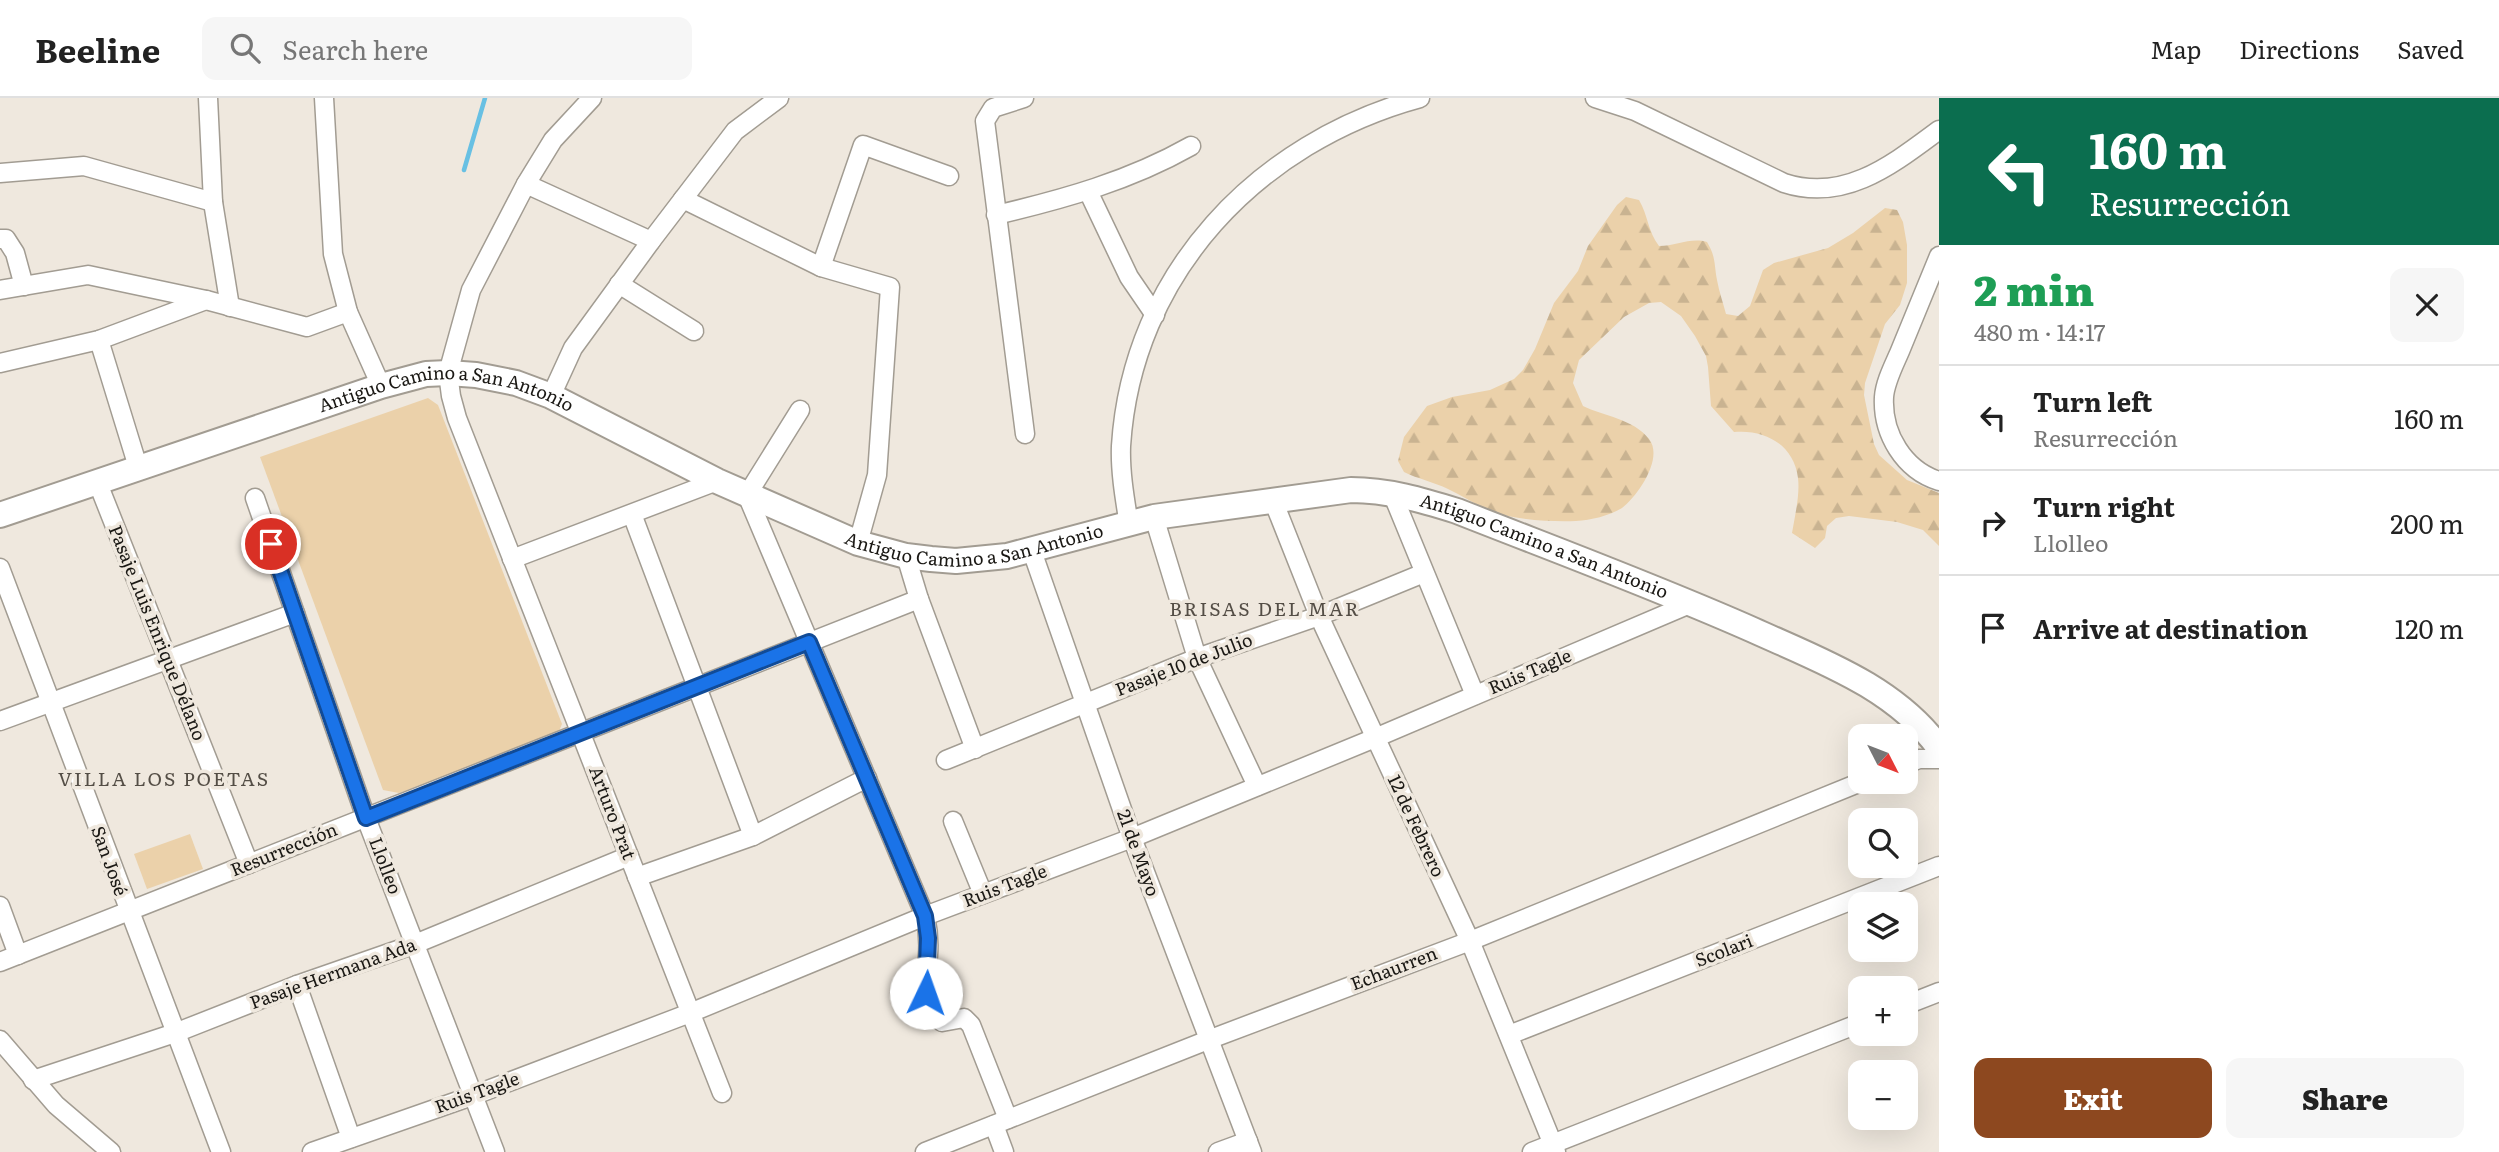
<!DOCTYPE html>
<meta charset="utf-8">
<style>
body{margin:0;font-family:Literata,serif;background:#f6f6f6;color:#222;height:100vh;display:flex;flex-direction:column;font-size:26px;white-space:nowrap}
*{box-sizing:border-box;margin:0}
p{font-size:23px;color:#767676}
.icon{flex:none;width:38px;height:38px;fill:none;stroke:currentColor;stroke-width:2;stroke-linecap:round;stroke-linejoin:round}
.map{position:relative;flex:1;overflow:hidden}
.side{display:flex;flex-direction:column;background:#fff;width:560px}
.side>*{flex:none}
.hud{background:#0b6e4f;color:#fff;overflow:hidden}
.needle{width:46px;rotate:132deg}
.fabs{position:absolute;left:1848px;top:626px;display:grid;gap:14px}
.fabs a{display:grid;place-items:center;width:70px;height:70px;border-radius:14px;background:#fff;box-shadow:0 7px 28px #0002;font-size:35px}
.pin{position:absolute;display:grid;place-items:center;width:60px;height:60px;color:#fff;margin:-30px;border:4px solid #fff;border-radius:50%;box-shadow:0 2px 7px #0007}
.me{position:absolute;width:77px;margin:-38px;rotate:3deg;stroke-linejoin:round;filter:drop-shadow(0 0 5px #0008)}
.turn{display:flex;align-items:center;gap:24px;height:147px;padding:0 35px;font-size:32px}
.turn .icon{width:91px;height:91px;stroke-width:2.5}
.turn b{display:block;font-size:49px;line-height:60px}
.round{display:grid;place-items:center;flex:none;width:74px;height:74px;border-radius:14px;background:#f6f6f6}
.head{display:flex;align-items:center;justify-content:space-between;height:119px;padding:0 35px}
h1{font-size:42px;font-weight:800;line-height:52px;color:#1e9e55}
.cta{display:flex;gap:14px;margin-top:auto;padding:14px 35px}
.cta a{flex:1;height:80px;border-radius:14px;background:#8d481f;color:#fff;font-size:28px;font-weight:800;line-height:80px;text-align:center}
.cta a+a{background:#f6f6f6;color:#222}
ul{padding:0;list-style:none}
li{display:flex;align-items:center;gap:21px;height:105px;padding:0 35px;border-top:2px solid #e0e0e0}
li div{flex:1}
li b{display:block;font-size:26px}
li em{font-style:normal}
header{display:flex;align-items:center;gap:42px;box-sizing:border-box;height:98px;padding:0 35px;background:#fff;border-bottom:2px solid #e0e0e0}
header strong{font-size:33px}
nav{display:flex;gap:38px;margin-inline-start:auto;font-size:24px}
.search{width:490px;height:63px;background:#f6f6f6;display:flex;align-items:center;gap:18px;box-sizing:border-box;padding:0 24px;border-radius:14px;color:#767676;font-size:26px}
main{display:flex;flex:1;min-height:0}
.map>svg:first-child{display:block}
.forest{fill:url(#forest-firs)}
.pitch{fill:#ebd1aa}
.lines{fill:none;stroke-linecap:round;stroke-linejoin:round}
.stream{stroke:#68c0e3;stroke-width:4.5}
.street-casing{stroke:#a29c92;stroke-width:21}
.secondary-casing{stroke:#a29c92;stroke-width:28}
.street{stroke:#fff;stroke-width:18}
.secondary{stroke:#fff;stroke-width:24}
.route-casing{stroke:#114b97;stroke-width:18}
.route{stroke:#1a73e8;stroke-width:12}
.labels{text-anchor:middle;stroke-width:7;stroke-linejoin:round;paint-order:stroke}
.street-label{font-size:18px;fill:#1a1814;stroke:#efe8de}
.neighbourhood-label{font-size:19px;letter-spacing:2px;fill:#544e46;stroke:#efe8de}
</style>
<header>
<strong>Beeline</strong>
<div class="search"><svg class="icon" aria-label="search" viewBox="0 0 24 24"><circle cx="10" cy="10" r="6"/><path d="M15 15l6 6"/></svg>Search here</div>
<nav><a>Map</a><a>Directions</a><a>Saved</a></nav>
</header>
<main>
<div class="map">
<svg width="1939" height="1054" viewBox="0 0 1939 1054">
<defs>
<pattern id="forest-firs" width="22" height="20" patternUnits="userSpaceOnUse" patternTransform="scale(1.75)"><rect width="22" height="20" fill="#ebd1aa"/><path d="M5 1l3.5 6h-7zM16 11l3.5 6h-7z" fill="#c9b391"/></pattern>
</defs>
<rect width="100%" height="100%" fill="#efe8de"/>
<!-- forest -->
<path class="forest" d="M1626,99L1639,102C1648,117 1648,134 1659,148C1676,148 1691,139 1707,144C1716,159 1714,166 1717,182C1719,193 1723,205 1726,216L1738,218L1750,208L1763,172L1774,165L1828,150L1853,135L1885,110L1897,112L1903,124L1907,147V185L1900,207L1885,226L1865,285L1864,297L1874,346L1879,357L1907,382L1939,395V448L1923,432L1897,424L1849,418L1836,420L1827,428L1825,440L1815,450L1792,435C1795,417 1800,397 1798,380C1794,347 1765,331 1734,334L1711,308L1708,269L1706,258L1695,238L1681,218L1661,204L1649,205L1624,219L1579,262L1573,285L1583,308C1603,318 1634,321 1649,341C1664,360 1638,398 1622,410C1609,418 1591,422 1576,423C1552,424 1513,422 1491,413C1476,407 1463,398 1448,391C1434,384 1418,381 1404,374L1398,363L1404,339L1427,308L1452,299L1490,292L1514,281L1523,272L1535,251L1554,205L1578,173L1588,148L1617,107Z"/>
<!-- pitch -->
<g class="pitch">
<polygon points="428,300 438,307 562,626 557,638 399,695 383,692 260,359"/>
<polygon points="190,736 203,771 147,791 134,756"/>
</g>
<g class="lines">
<!-- stream -->
<polyline class="stream" points="464,72 485,0"/>
<!-- street casing -->
<g class="street-casing">
<g id="street">
<polyline points="208,0 213,104 230,209"/>
<polyline points="324,0 333,156 348,214 381,288"/>
<polyline points="592,0 553,42 526,86 471,192 448,275 451,298 457,320 722,995"/>
<polyline points="1024,0 993,10 985,23 1025,336"/>
<path d="M1595,0L1635,13L1784,85C1845,105 1893,66 1939,32"/>
<polyline points="0,75 84,68 213,104"/>
<polyline points="526,86 651,143"/>
<polyline points="1088,93 1129,179 1155,217"/>
<polyline points="683,101 821,169 890,189 877,377 858,445"/>
<path d="M996,117C1064,101 1129,83 1191,48"/>
<polyline points="0,141 6,141 15,155 24,188"/>
<path d="M1939,158C1926,190 1913,221 1900,253C1894,267 1885,284 1884,299C1882,336 1904,372 1939,383"/>
<polyline points="821,169 863,47 949,78"/>
<polyline points="619,186 694,233"/>
<polyline points="0,192 88,177 206,202 307,229 348,214"/>
<polyline points="99,242 138,369"/>
<polyline points="0,265 99,242 206,202"/>
<polyline points="551,298 573,250 651,143 735,33 779,0"/>
<path d="M800,312L747,397L925,818C928,831 929,844 928,857C926,880 921,908 942,924L964,920L971,927L1008,1021"/>
<polyline points="97,383 249,766"/>
<polyline points="1392,395 1475,597"/>
<polyline points="255,400 366,720 495,1054"/>
<polyline points="1273,402 1319,518 1470,843 1556,1054"/>
<polyline points="632,416 753,738"/>
<polyline points="1154,419 1197,560 1257,688"/>
<path d="M1129,427C1125,402 1120,374 1121,348C1132,175 1258,44 1420,0"/>
<polyline points="1032,453 1132,740 1252,1054"/>
<polyline points="906,458 919,501 975,651"/>
<polyline points="512,461 717,383"/>
<polyline points="0,470 221,1054"/>
<polyline points="0,623 295,515"/>
<polyline points="946,662 1197,560 1319,518 1424,475"/>
<polyline points="1906,666 1919,661 1939,661"/>
<polyline points="953,723 983,796"/>
<polyline points="637,779 753,738 867,680"/>
<polyline points="0,808 18,857"/>
<polyline points="0,864 919,501"/>
<polyline points="297,887 351,1040"/>
<polyline points="1906,907 1939,894"/>
<polyline points="1509,937 1939,768"/>
<polyline points="0,942 56,1007 111,1054"/>
<polyline points="33,982 175,935 297,887 415,846 629,758"/>
<polyline points="994,1027 1004,1054"/>
<polyline points="312,1054 472,998 690,915 925,818 1132,740 1375,640 1692,505"/>
<polyline points="925,1054 1208,942 1470,843 1861,684"/>
<polyline points="1218,1054 1248,1043"/>
<polyline points="1532,1054 1860,925"/>
</g>
</g>
<!-- secondary casing -->
<g class="secondary-casing">
<g id="secondary">
<path id="s1" d="M0,417L381,288L426,276L448,275L476,277L516,285L551,298L717,383L858,445L906,458L931,461L956,463L1007,458L1154,419L1351,392C1388,392 1422,402 1457,413C1556,452 1656,489 1753,532C1819,562 1895,589 1939,650"/>
</g>
</g>
<!-- street -->
<use href="#street" class="street"/>
<!-- secondary -->
<use href="#secondary" class="secondary"/>
</g>
<g class="lines">
<!-- route casing -->
<g class="route-casing">
<polyline id="route" points="271,446 366,720 809,544 925,818 928,840 926,895"/>
</g>
<!-- route -->
<use href="#route" class="route"/>
</g>
<g class="labels">
<!-- street labels -->
<g class="street-label">
<text dy="6" stroke="none"><textPath href="#s1" startOffset="469">Antiguo Camino a San Antonio</textPath></text>
<text dy="6" stroke="none"><textPath href="#s1" startOffset="1036">Antiguo Camino a San Antonio</textPath></text>
<text dy="6" stroke="none"><textPath href="#s1" startOffset="1622">Antiguo Camino a San Antonio</textPath></text>
<text transform="translate(157 535) rotate(68)" y="6">Pasaje Luis Enrique Délano</text>
<text transform="translate(1184 567) rotate(-21)" y="6">Pasaje 10 de Julio</text>
<text transform="translate(1530 574) rotate(-23)" y="6">Ruis Tagle</text>
<text transform="translate(612 715) rotate(69)" y="6">Arturo Prat</text>
<text transform="translate(1416 728) rotate(65)" y="6">12 de Febrero</text>
<text transform="translate(284 752) rotate(-22)" y="6">Resurrección</text>
<text transform="translate(1138 755) rotate(70)" y="6">21 de Mayo</text>
<text transform="translate(109 763) rotate(70)" y="6">San José</text>
<text transform="translate(385 768) rotate(69)" y="6">Llolleo</text>
<text transform="translate(1005 788) rotate(-21)" y="6">Ruis Tagle</text>
<text transform="translate(1724 853) rotate(-21)" y="6">Scolari</text>
<text transform="translate(1394 871) rotate(-21)" y="6">Echaurren</text>
<text transform="translate(333 876) rotate(-20)" y="6">Pasaje Hermana Ada</text>
<text transform="translate(477 995) rotate(-20)" y="6">Ruis Tagle</text>
</g>
<!-- neighbourhood labels -->
<g class="neighbourhood-label">
<text x="1265" y="518">BRISAS DEL MAR</text>
<text x="164" y="688">VILLA LOS POETAS</text>
</g>
</g>
</svg>
<div class="fabs">
<a><svg class="needle" viewBox="-14 -14 28 28"><path d="M0-13l5 13h-10z" fill="#e53935"/><path d="M0 13l5-13h-10z" fill="#767676"/></svg></a>
<a><svg class="icon" aria-label="search" viewBox="0 0 24 24"><circle cx="10" cy="10" r="6"/><path d="M15 15l6 6"/></svg></a>
<a><svg class="icon" aria-label="layers" viewBox="0 0 24 24"><path d="M12 4l9 5-9 5-9-5zM3 14l9 5 9-5"/></svg></a>
<a>+</a>
<a>−</a>
</div>
<div class="pin" style="left:271px;top:446px;background:#d93025"><svg class="icon" aria-label="arrive" viewBox="0 0 24 24"><path d="M6 21V4h12l-3 4 3 4H6"/></svg></div>
<svg class="me" style="left:926px;top:895px" viewBox="-20 -20 40 40"><circle r="19" fill="#fff"/><path d="M0-13L10 11 0 6-10 11z" fill="#1a73e8"/></svg>
</div>
<section class="side">
<div class="hud">
<div class="turn"><svg class="icon" aria-label="left" viewBox="0 0 24 24"><path d="M17 20v-9H6M10 6l-5 5 5 5"/></svg><div><b>160 m</b>Resurrección</div></div>
</div>
<div class="head"><div><h1>2 min</h1><p>480 m · 14:17</p></div><a class="round"><svg class="icon" aria-label="close" viewBox="0 0 24 24"><path d="M6 6l12 12M18 6L6 18"/></svg></a></div>
<ul>
<li><svg class="icon" aria-label="left" viewBox="0 0 24 24"><path d="M17 20v-9H6M10 6l-5 5 5 5"/></svg><div><b>Turn left</b><p>Resurrección</p></div><em>160 m</em></li>
<li><svg class="icon" aria-label="right" viewBox="0 0 24 24"><path d="M7 20v-9h11M14 6l5 5-5 5"/></svg><div><b>Turn right</b><p>Llolleo</p></div><em>200 m</em></li>
<li><svg class="icon" aria-label="arrive" viewBox="0 0 24 24"><path d="M6 21V4h12l-3 4 3 4H6"/></svg><div><b>Arrive at destination</b></div><em>120 m</em></li>
</ul>
<div class="cta"><a>Exit</a><a>Share</a></div>
</section>
</main>
